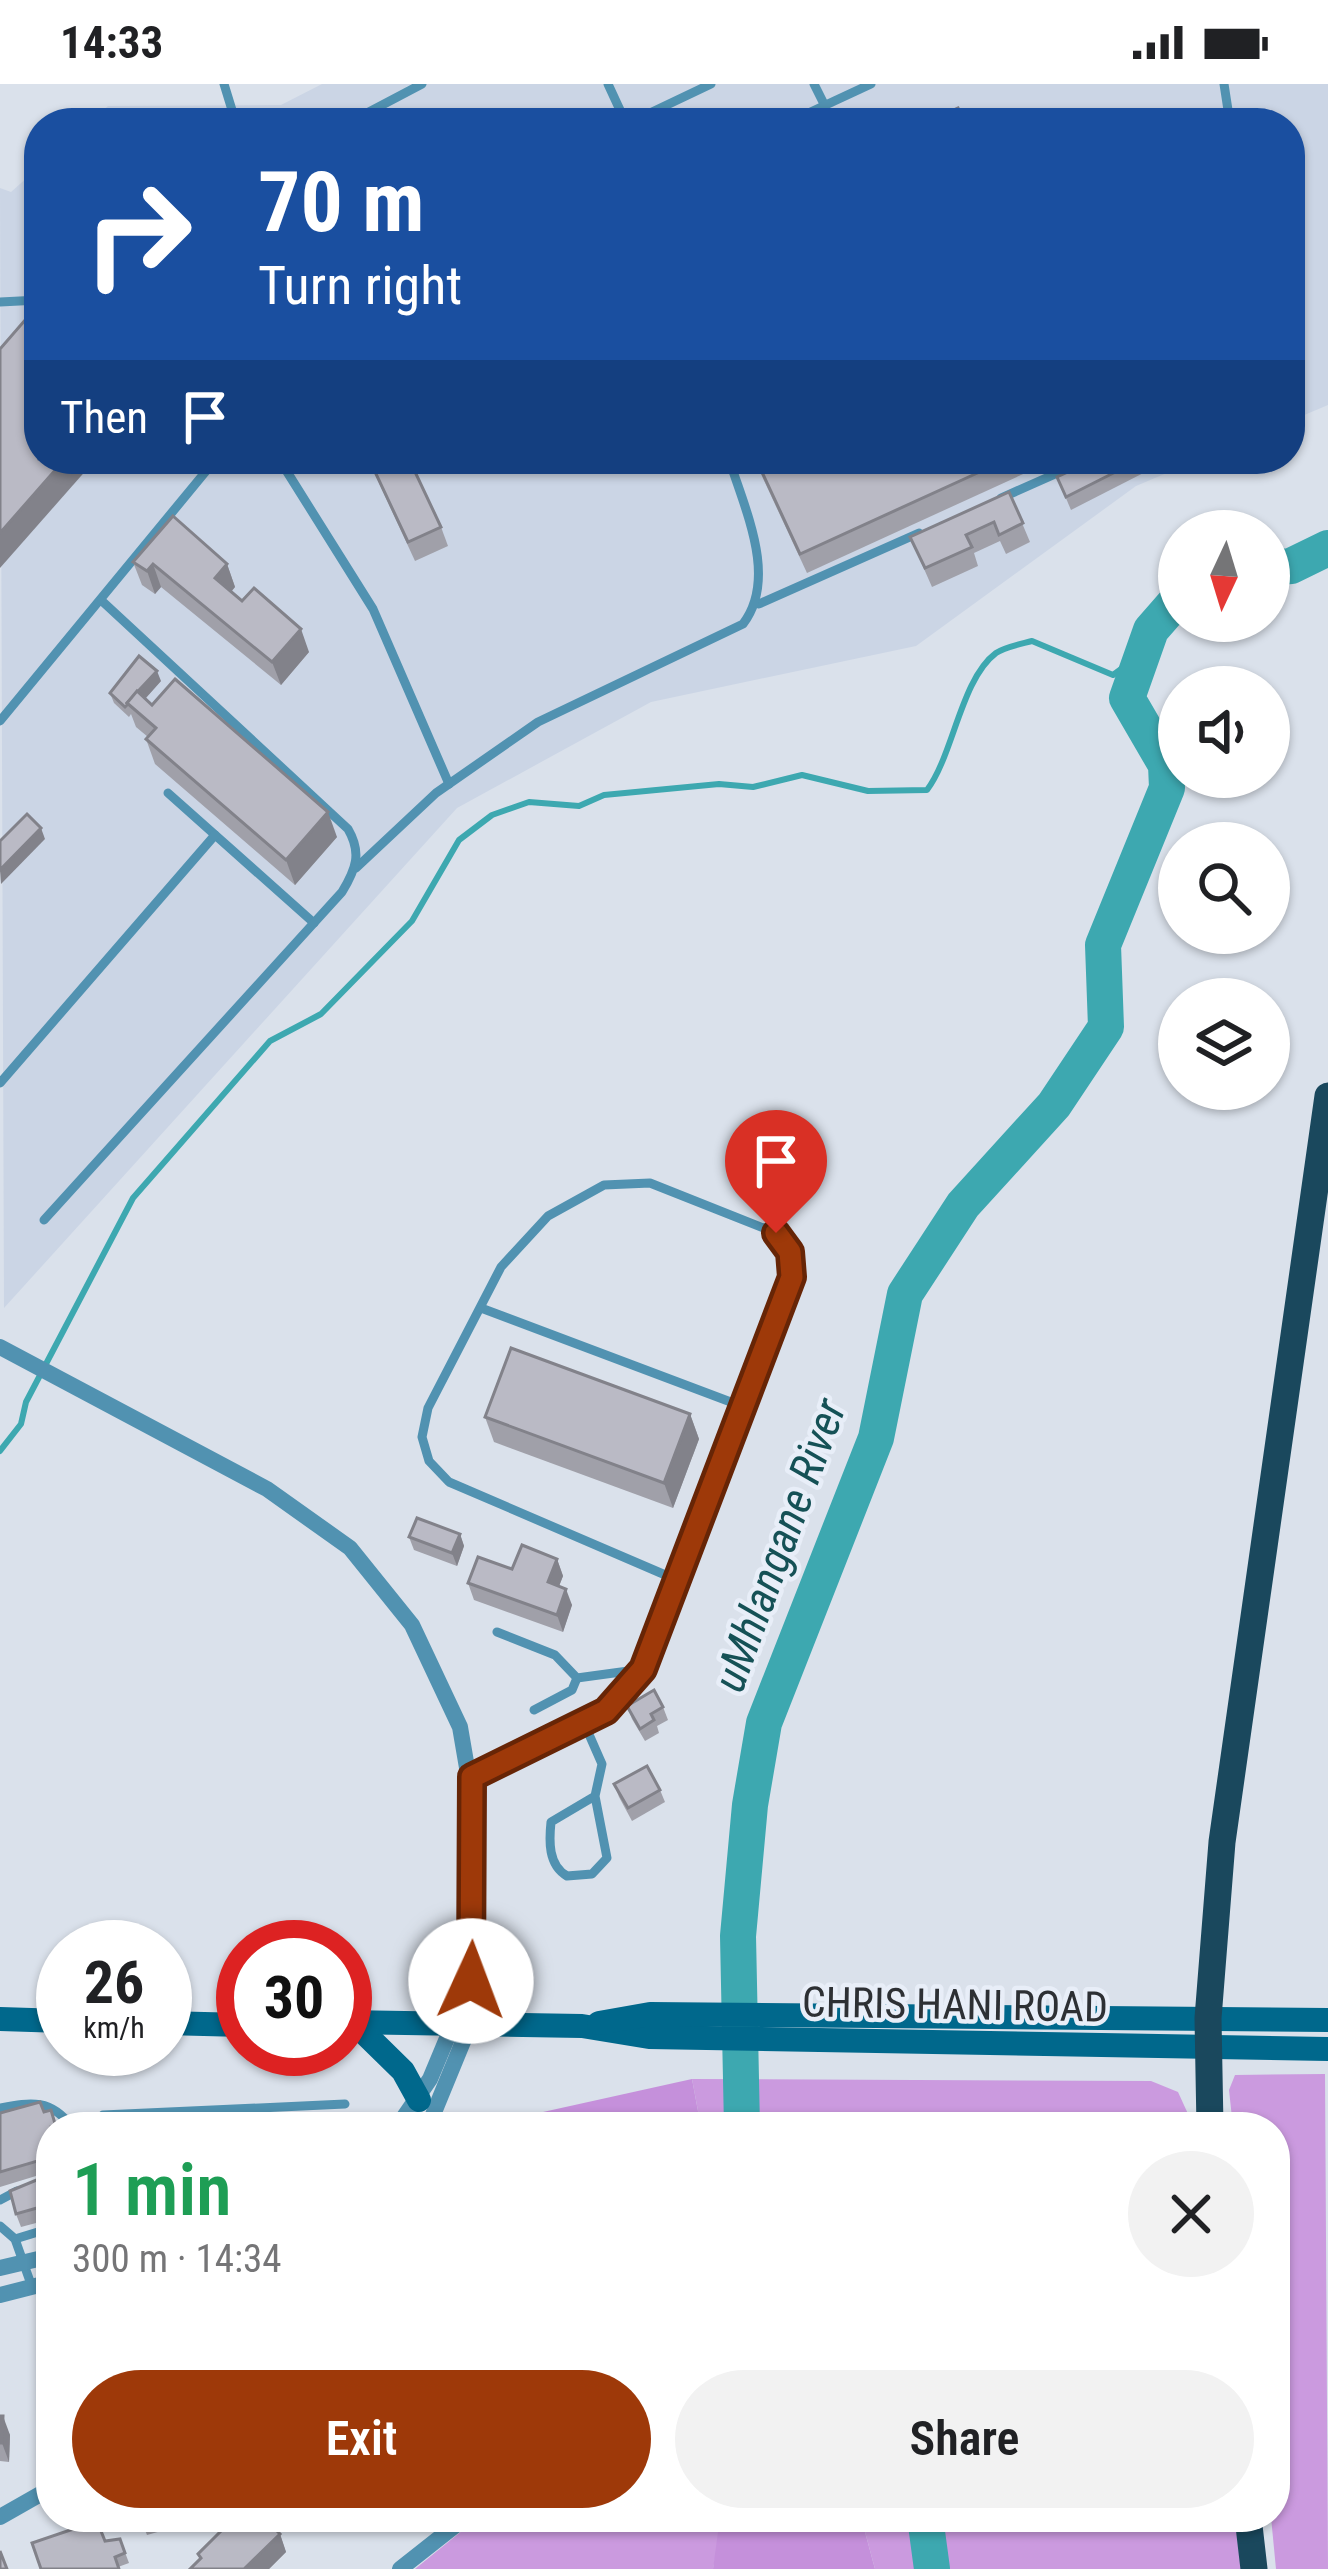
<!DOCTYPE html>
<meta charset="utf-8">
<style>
body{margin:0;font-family:"Roboto Condensed",sans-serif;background:#f2f2f2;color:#202124;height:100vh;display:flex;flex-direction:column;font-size:45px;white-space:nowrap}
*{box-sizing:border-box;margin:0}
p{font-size:39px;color:#757577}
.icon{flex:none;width:66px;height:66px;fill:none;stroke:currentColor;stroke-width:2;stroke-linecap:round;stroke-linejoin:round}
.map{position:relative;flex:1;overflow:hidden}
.panel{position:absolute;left:36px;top:2028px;width:1254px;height:420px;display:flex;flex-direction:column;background:#fff;border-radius:48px;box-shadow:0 3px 9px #0004}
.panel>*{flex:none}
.banner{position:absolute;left:24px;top:24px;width:1281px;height:366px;border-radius:48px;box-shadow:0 3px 9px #0004;background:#1a4fa0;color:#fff;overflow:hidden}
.needle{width:78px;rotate:184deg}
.controls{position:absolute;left:1158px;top:426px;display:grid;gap:24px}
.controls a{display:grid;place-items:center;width:132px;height:132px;border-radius:50%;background:#fff;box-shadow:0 3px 9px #0004;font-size:60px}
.speed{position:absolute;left:36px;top:1836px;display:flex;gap:24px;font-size:60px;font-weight:700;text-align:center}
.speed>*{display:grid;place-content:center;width:156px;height:156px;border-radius:50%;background:#fff;box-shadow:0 3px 9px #0004;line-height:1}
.speed small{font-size:30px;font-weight:400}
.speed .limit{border:18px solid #d22;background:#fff;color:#111}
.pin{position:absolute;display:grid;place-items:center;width:102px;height:102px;color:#fff;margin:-123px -51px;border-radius:50% 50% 50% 0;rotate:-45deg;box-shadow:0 0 12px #0007}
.pin .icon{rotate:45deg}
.me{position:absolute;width:132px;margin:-66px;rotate:2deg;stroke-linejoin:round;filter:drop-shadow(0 0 9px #0008)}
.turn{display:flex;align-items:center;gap:42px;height:252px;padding:0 36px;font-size:54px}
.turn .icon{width:156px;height:156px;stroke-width:2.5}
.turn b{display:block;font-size:84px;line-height:102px}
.then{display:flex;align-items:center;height:114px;padding:0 36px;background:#0003;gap:24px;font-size:45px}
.round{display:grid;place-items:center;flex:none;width:126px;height:126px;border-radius:63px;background:#f2f2f2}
.summary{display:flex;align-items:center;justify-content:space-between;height:204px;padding:0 36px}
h1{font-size:72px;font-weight:600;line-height:90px;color:#1e9e55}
.cta{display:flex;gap:24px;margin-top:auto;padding:24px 36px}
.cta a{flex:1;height:138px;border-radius:72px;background:#9e3909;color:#fff;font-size:48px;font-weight:600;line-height:138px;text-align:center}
.cta a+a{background:#f2f2f2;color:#202124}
.status{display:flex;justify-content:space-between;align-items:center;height:84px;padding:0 60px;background:#fff;direction:ltr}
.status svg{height:33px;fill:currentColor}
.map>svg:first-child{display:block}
.built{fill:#cbd5e5}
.green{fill:#cb9adf}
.forest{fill:#c590db}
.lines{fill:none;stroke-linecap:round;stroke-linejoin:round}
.stream{stroke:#3da8b0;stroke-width:6}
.river{stroke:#3da8b0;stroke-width:36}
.service{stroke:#5192b1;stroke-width:9}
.minor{stroke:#5192b1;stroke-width:16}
.secondary{stroke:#00688c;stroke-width:24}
.primary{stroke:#1a485d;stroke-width:27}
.wall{fill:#a0a0a9}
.shaded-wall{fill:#82828a}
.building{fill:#babac5;stroke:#82828a;stroke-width:3}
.route-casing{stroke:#672506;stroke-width:30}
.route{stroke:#9e3909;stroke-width:21}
.labels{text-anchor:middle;stroke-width:9;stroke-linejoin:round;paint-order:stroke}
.street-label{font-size:42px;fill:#2d3034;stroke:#e8eef8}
.water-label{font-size:45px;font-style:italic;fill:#155156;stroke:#e8eef8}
</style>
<div class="status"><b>14:33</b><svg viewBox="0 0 49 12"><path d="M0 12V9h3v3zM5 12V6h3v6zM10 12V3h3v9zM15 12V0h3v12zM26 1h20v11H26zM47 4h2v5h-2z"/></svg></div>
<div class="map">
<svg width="1328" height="2485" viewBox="0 0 1328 2485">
<rect width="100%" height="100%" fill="#dae1eb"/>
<!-- built -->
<g class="built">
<polygon points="322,0 1328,0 1328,321 1290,337 1290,39 89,39 108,22 281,21"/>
<polygon points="39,83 39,375 1200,375 1136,402 916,562 651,618 457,724 4,1224 0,104 11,108"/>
</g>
<!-- green -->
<g class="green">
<polygon points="1325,1990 1328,2485 1276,2485 1271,2433 1275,2433 1275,2043 1233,2043 1229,2006 1235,1991"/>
<polygon points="692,1995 1151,1997 1178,2008 1194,2043 701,2043"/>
<polygon points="479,2433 720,2433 723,2436 713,2485 415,2485"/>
<polygon points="861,2433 1235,2433 1241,2485 875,2485"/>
</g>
<!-- forest -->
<g class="forest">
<polygon points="692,1995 701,2043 486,2043 489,2040"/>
<polygon points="720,2433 861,2433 875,2485 713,2485"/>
</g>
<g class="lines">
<!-- stream -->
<path class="stream" d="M0,1367L21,1340L26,1318L133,1114L270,957L321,930L412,837L459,756L492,731L529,718L579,722L604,711L719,700L753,703L802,691L868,707L927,706C953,672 961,595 996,569C1005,563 1021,560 1032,557L1113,591L1143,569"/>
<!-- river -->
<g class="river">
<polyline points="1269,484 1291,482 1328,464"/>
<polyline points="742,2043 738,1852 750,1721 764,1639 876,1354 905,1210 963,1121 1054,1021 1106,943 1103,861 1167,704 1166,681 1127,614 1151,546 1179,514"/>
<polyline points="925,2433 932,2485"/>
</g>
<!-- service -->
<g class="service">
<polyline points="224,0 236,39"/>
<polyline points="608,0 626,39"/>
<polyline points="814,0 825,22"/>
<polyline points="1224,0 1230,39"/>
<polyline points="348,39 422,0"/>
<polyline points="629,39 711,0"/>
<polyline points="787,39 871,0"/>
<polyline points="0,218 39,216"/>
<polyline points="279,375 373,525 449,700"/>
<polyline points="1001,414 1089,375"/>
<polyline points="759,520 919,449"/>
<polyline points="0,637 216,375"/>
<polyline points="168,709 314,839"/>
<path d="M356,784L436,709L538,638L743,540C778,494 745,426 729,375"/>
<polyline points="0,999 215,751"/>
<path d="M44,1136L342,808C356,785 362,769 348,745L102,517"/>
<polyline points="481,1224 744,1323"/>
<polyline points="497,1548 555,1571 577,1594 643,1585"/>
<polyline points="534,1626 572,1606 577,1594"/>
<path d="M584,1639L602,1680L595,1712L607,1774L592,1790L567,1792C548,1781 549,1757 551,1738L595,1712"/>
<path d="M472,1693C535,1664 620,1640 648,1571L792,1193L791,1168L776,1149L650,1099L604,1101L548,1132L501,1183L428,1324L422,1353L429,1377L449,1398L677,1496"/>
<path d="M0,2024C32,2018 51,2015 72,2043"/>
<polyline points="91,2043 103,2031 345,2020"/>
<polyline points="0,2116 17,2107"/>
<polyline points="0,2142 15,2155 32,2203"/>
<polyline points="15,2155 51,2144"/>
</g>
<!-- minor -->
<g class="minor">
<polyline points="0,1263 267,1405 350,1464 412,1541 460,1643 476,1736 471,1897 476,1926 428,2043"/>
<polyline points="397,2043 430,1995 471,1897"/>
<polyline points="0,2184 51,2172"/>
<polyline points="0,2211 51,2198"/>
<polyline points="0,2433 51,2404"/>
<polyline points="400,2485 466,2433"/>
</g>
<!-- secondary -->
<g class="secondary">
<polyline points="0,1935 63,1937"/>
<polyline points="352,1937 403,1987 419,2016"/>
<polyline points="345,1938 582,1942 649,1953 1328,1965"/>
<polyline points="165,1939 243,1941"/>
<polyline points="599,1939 650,1930 1328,1936"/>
</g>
<!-- primary -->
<g class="primary">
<polyline points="1210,2043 1208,1934 1222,1758 1328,1012"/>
<polyline points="1248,2433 1254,2485"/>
</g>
</g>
<!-- wall -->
<g class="wall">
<polygon points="368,375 441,443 448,462 415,477"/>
<polygon points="754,375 1056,375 807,489"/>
<polygon points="1096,375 1160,375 1161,380 1071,426 1057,393"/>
<polygon points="1009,408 1030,458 1006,470 1000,457 974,469 978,482 932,503 910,453"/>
<polygon points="133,478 227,480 235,503 231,508 309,568 281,601 161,503 155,510 142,501"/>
<polygon points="161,597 145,615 337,753 295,801 155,680 146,655 148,653 136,643 131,630 129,633 114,619 110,609"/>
<polygon points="690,1330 699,1355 673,1424 494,1358 485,1333"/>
<polygon points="460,1450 464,1462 457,1482 414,1466 409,1453"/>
<polygon points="557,1475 563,1492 559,1502 572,1521 563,1548 474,1516 468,1499 512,1485"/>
<polygon points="627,1622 663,1623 668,1636 657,1642 659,1649 645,1657 632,1635"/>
<polygon points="614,1700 660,1706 665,1718 632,1737 619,1713"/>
<polygon points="51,2026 57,2043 51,2043 51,2090 49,2088 0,2103 0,2029 44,2028"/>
<polygon points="51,2090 51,2135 21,2143 16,2130"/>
<polygon points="0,2332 10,2351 9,2378 0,2377"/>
<polygon points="140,2433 211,2433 147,2451"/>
<polygon points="235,2433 294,2433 273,2443 280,2450 286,2468 269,2485 190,2485 200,2475 198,2470"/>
<polygon points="120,2455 129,2479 118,2483 105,2457"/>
</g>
<!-- shaded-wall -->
<g class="shaded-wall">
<polygon points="65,375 96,375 0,484 0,449"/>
<polygon points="153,480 161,503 155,510 147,487"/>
<polygon points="227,480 235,503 223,517 215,494"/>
<polygon points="301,545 309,568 281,601 272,578"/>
<polygon points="157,587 161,597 135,626 128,620"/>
<polygon points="328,728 337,753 295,801 286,776"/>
<polygon points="41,744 45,755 1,800 0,786"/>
<polygon points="690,1330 699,1355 673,1424 664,1399"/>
<polygon points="460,1450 464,1462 457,1482 452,1469"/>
<polygon points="557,1475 563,1492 554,1515 548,1498"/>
<polygon points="566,1505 572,1521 563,1548 557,1531"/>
<polygon points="3,2332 10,2351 9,2378 2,2359"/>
<polygon points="280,2450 286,2468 269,2485 244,2485"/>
</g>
<!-- building -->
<g class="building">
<polygon points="958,24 965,39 925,39"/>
<polygon points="39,220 39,375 65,375 0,449 0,265"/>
<polygon points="369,375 409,375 441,443 408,458"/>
<polygon points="756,375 1008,375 800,470"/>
<polygon points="1096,375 1141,375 1066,413 1057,393"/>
<polygon points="1009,408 1023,439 999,451 994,438 966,451 972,463 925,484 910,453"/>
<polygon points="173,432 227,480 215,494 242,517 254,504 301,545 272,578 153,480 147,487 133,478"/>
<polygon points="139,572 157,587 127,619 128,620 125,623 110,609"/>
<polygon points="175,595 328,728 286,776 146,655 156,644 127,619 137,607 152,621"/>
<polygon points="27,730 41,744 0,786 0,757"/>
<polygon points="511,1264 690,1330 664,1399 485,1333"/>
<polygon points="417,1434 460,1450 452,1469 409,1453"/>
<polygon points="522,1461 557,1475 548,1498 566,1505 557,1531 468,1499 478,1473 512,1485"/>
<polygon points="654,1606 663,1623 651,1630 654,1636 640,1645 627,1622"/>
<polygon points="647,1682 660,1706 628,1724 614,1700"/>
<polygon points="40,2018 44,2028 51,2026 56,2043 51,2043 51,2079 44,2075 0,2088 0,2029"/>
<polygon points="51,2090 51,2120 16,2130 10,2107"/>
<polygon points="0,2332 3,2332 2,2359 0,2359"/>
<polygon points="141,2433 164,2433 143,2439"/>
<polygon points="235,2433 263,2433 280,2450 244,2485 190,2485 201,2474 198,2470"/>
<polygon points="97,2437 105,2457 120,2455 125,2469 115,2473 119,2485 41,2485 32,2459"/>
<polygon points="0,2467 7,2485 0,2485"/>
</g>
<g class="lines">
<!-- route casing -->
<g class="route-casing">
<polyline id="route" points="471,1897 472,1693 606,1627 643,1585 792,1193 790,1168 776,1149"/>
</g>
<!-- route -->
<use href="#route" class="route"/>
</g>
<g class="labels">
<!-- street labels -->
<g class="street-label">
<text transform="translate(955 1920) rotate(1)" y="15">CHRIS HANI ROAD</text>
</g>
<!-- water labels -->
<g class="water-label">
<text transform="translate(779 1461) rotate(-70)" y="16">uMhlangane River</text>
</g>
</g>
</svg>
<div class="controls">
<a><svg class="needle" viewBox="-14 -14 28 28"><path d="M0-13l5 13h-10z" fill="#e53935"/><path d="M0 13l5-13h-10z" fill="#757577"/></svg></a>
<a><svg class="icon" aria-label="sound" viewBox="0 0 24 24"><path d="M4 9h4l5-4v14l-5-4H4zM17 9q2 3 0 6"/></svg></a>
<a><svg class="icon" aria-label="search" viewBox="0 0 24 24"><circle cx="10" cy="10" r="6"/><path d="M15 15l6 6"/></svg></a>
<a><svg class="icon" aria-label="layers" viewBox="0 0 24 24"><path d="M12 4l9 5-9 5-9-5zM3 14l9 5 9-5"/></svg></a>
</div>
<div class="speed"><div>26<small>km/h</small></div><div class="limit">30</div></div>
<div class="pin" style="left:776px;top:1149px;background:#d93025"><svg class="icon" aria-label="arrive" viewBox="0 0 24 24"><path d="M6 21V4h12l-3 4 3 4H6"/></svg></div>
<svg class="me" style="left:471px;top:1897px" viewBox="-20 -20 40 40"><circle r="19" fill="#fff"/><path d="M0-13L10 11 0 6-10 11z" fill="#9e3909"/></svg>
<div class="banner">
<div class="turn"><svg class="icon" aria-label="right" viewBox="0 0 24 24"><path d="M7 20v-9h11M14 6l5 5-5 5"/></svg><div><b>70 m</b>Turn right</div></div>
<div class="then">Then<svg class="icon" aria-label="arrive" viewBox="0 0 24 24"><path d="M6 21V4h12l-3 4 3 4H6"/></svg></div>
</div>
<section class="panel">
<div class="summary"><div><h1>1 min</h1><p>300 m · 14:34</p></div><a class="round"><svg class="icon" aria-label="close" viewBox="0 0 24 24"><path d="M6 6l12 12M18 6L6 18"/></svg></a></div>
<div class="cta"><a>Exit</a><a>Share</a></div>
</section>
</div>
